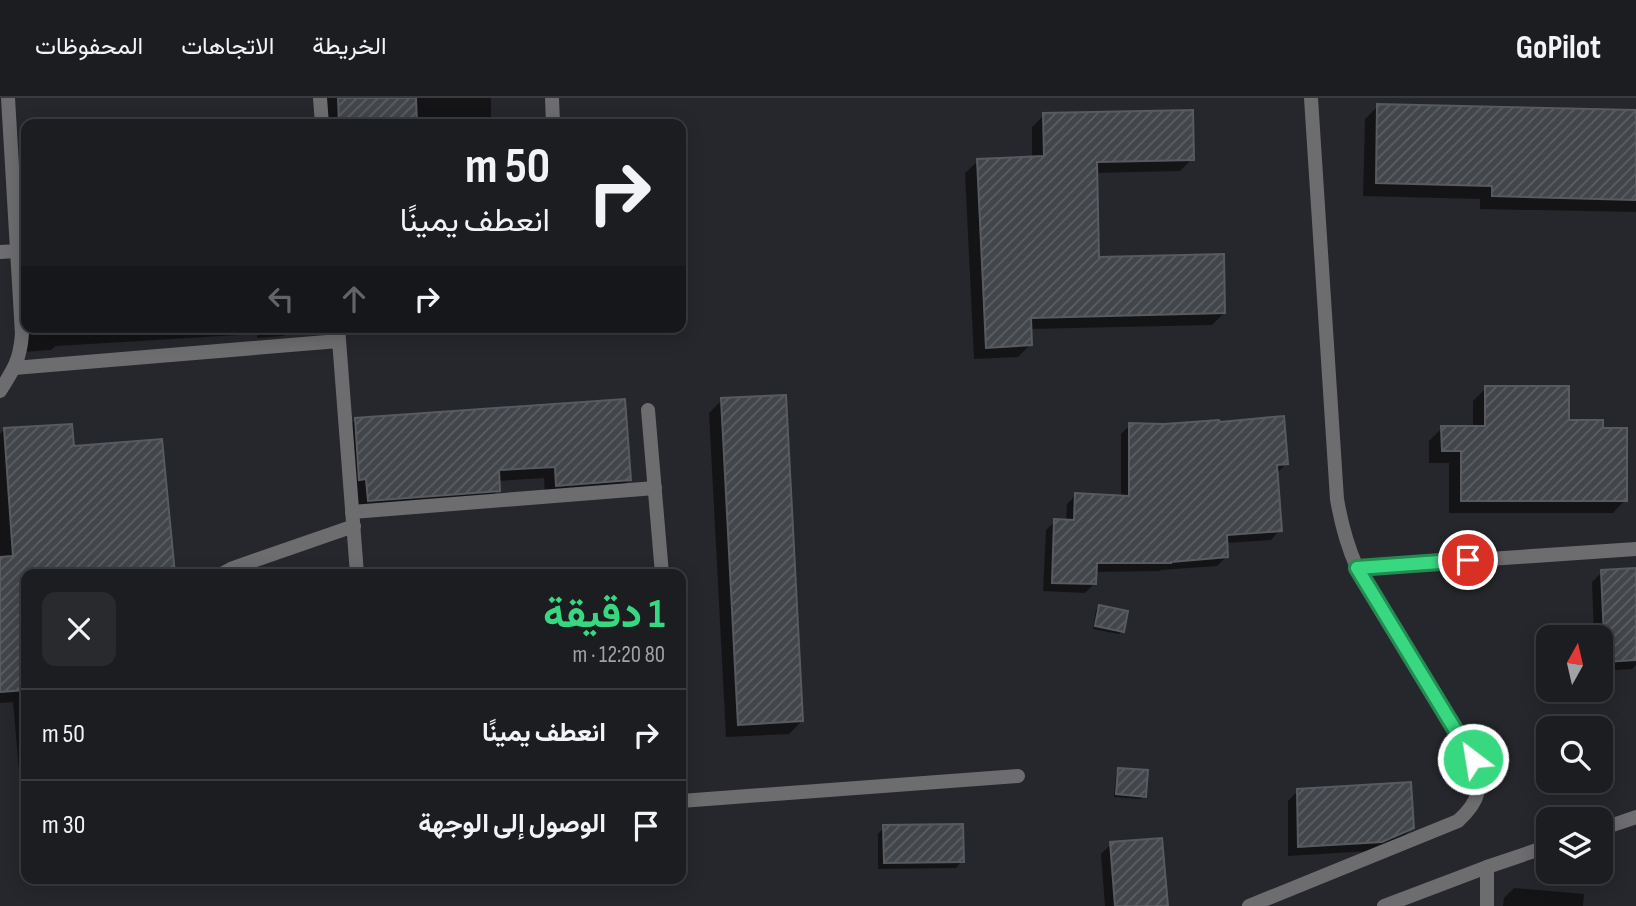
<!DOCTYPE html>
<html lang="ar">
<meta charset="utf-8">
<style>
body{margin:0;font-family:"Sofia Sans Condensed",Vazirmatn,sans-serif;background:#292a2e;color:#f1f3f6;direction:rtl;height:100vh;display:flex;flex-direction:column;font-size:26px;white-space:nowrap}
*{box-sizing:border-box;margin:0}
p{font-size:23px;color:#a0a2a5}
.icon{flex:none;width:38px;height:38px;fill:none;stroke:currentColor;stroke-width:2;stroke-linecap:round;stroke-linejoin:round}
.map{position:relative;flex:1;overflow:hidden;direction:ltr}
.drawer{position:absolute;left:21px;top:471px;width:665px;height:315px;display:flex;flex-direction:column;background:#1c1d21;border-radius:14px;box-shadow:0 4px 18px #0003,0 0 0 2px #3a3b3f;direction:rtl}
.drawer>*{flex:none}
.hud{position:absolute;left:21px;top:21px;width:665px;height:214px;border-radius:14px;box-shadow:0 4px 18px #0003,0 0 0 2px #3a3b3f;direction:rtl;background:#1c1d21;color:#f1f3f6;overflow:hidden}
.needle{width:46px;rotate:8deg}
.buttons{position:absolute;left:1536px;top:527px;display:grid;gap:14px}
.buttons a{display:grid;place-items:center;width:77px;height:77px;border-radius:14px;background:#1c1d21;box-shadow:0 4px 18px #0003,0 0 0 2px #3a3b3f;font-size:35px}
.pin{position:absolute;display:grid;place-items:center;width:60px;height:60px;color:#fff;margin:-30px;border:4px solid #fff;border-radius:50%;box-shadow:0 2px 7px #0007}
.me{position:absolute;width:77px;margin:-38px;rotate:329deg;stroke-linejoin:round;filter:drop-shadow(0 0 5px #0008)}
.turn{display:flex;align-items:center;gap:24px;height:147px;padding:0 21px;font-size:32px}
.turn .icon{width:91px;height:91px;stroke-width:2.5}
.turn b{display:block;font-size:49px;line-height:60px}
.lanes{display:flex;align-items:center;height:66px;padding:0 21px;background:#0003;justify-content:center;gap:35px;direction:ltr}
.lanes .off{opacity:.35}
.round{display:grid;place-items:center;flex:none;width:74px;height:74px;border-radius:14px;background:#292a2e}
.summary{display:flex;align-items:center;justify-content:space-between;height:119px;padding:0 21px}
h1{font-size:42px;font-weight:700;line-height:52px;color:#38d880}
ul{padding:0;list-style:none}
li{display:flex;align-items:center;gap:21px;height:91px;padding:0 21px;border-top:2px solid #3a3b3f}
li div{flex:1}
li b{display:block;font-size:26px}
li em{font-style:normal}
header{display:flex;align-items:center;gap:42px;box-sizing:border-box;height:98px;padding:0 35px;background:#1c1d21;border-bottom:2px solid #3a3b3f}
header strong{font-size:33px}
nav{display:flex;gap:38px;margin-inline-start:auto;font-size:24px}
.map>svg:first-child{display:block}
.shadow{fill:#0007}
.building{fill:url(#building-hatch);stroke:#575b60;stroke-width:2}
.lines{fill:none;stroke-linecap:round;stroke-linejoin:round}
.lane{stroke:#6d6c6f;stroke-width:14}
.street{stroke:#6d6c6f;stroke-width:14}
.route-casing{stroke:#248c53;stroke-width:18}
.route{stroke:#38d880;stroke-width:12}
</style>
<header>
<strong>GoPilot</strong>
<nav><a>الخريطة</a><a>الاتجاهات</a><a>المحفوظات</a></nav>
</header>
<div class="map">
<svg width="1636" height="808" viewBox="0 0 1636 808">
<defs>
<pattern id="building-hatch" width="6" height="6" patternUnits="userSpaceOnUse" patternTransform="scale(1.75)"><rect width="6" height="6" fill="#42464b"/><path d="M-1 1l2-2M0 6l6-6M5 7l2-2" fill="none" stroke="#5c6064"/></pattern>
</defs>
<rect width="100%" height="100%" fill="#26272c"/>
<!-- shadow -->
<g class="shadow">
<rect x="326" y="0" width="165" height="26"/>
<polygon points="1378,8 1636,14 1636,114 1480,111 1480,101 1363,98 1365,21"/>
<polygon points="1044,17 1192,61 1180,73 1095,75 1097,161 1224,215 1212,227 1029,231 1030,247 1018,259 974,261 965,75 978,63 1032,60 1032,29"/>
<polygon points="257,22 257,26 207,26"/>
<polygon points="26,157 26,229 293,229 283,238 257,240 257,236 56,248 51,252 23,254 17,166"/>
<polygon points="1486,290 1567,324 1601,332 1625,402 1613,415 1449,415 1449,365 1429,365 1429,343 1442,330 1473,330 1473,303"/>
<polygon points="722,302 802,623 789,636 726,639 709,315"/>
<polygon points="356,321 629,382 617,393 545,399 544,380 498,383 498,392 487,404 357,414 344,333"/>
<polygon points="1130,327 1286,366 1277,375 1280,432 1271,442 1226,445 1226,459 1217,468 1161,472 1160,473 1095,474 1094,486 1085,495 1043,493 1046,432 1055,423 1066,423 1067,406 1076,397 1121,399 1121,336"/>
<polygon points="5,331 72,350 173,476 26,476 26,695 21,696 13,604 0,605 0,336"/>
<polygon points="1636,472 1636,567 1632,571 1601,573 1601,539 1594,539 1592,484 1602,474"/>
<polygon points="1099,509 1122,533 1119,536 1093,531 1096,512"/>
<polygon points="1119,672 1144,698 1141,701 1114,699 1116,675"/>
<polygon points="1298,693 1412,730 1402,740 1370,753 1288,758 1288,703"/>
<polygon points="884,729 962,763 956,770 878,771 878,736"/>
<polygon points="1111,746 1166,808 1105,808 1101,756"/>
<polygon points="1514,790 1584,796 1583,808 1503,808 1504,800"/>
</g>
<!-- building -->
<g class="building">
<polygon points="338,0 416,0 417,26 339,26"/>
<polygon points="1377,6 1636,12 1636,102 1492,98 1492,88 1376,85"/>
<polygon points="1193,12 1194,62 1097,64 1099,159 1224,156 1225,215 1031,220 1032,247 986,250 977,61 1044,58 1043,15"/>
<polygon points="1485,288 1569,288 1569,322 1603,322 1603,330 1627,330 1627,403 1461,403 1461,353 1442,353 1441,328 1485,328"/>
<polygon points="786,297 803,623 738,627 721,300"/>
<polygon points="625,301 631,382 556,388 555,369 499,372 500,393 368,403 366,381 359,382 355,320"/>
<polygon points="1284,318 1288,366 1277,367 1282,433 1227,437 1228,459 1171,464 1171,465 1097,465 1096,486 1052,485 1054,421 1074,422 1075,395 1129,398 1129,325 1164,326 1219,322 1220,324"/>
<polygon points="72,326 74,348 162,341 175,476 26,476 26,592 0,594 0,459 13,458 4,330"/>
<polygon points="1636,470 1636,562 1605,564 1601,472"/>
<polygon points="1099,507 1128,513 1124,534 1095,528"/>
<polygon points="1118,670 1148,672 1146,699 1116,696"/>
<polygon points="1411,684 1414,730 1382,744 1298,749 1297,691"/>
<polygon points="963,726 964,764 884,765 883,727"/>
<polygon points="1162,740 1168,808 1115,808 1110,744"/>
</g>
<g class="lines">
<!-- lane -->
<g class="lane">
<polyline points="320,0 322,26"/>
<polyline points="552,0 553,26"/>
<polyline points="0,154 18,153"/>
<polyline points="338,229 357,476"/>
<polyline points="14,270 339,243"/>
<path d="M0,293C14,271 20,262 22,236L8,0"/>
<polyline points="648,312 662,476"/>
<polyline points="352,414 655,390"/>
<polyline points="1357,470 1636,451"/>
<polyline points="222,476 233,470 354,428"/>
<polyline points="681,703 1018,678"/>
<path d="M1249,808L1458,723C1480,703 1483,689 1473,661L1357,470C1347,447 1341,425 1337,401L1311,0"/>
</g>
<!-- street -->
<g class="street">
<polyline points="1601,731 1636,719"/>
<polyline points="1487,769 1487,808"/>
<polyline points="1384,808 1487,769 1549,748"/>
</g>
</g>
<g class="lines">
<!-- route casing -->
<g class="route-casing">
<polyline id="route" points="1468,462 1357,470 1473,661"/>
</g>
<!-- route -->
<use href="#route" class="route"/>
</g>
</svg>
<div class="buttons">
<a><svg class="needle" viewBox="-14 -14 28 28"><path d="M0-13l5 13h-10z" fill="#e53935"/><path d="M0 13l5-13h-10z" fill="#a0a2a5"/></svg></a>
<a><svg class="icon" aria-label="search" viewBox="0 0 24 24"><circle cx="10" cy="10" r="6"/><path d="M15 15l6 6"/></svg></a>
<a><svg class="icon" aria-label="layers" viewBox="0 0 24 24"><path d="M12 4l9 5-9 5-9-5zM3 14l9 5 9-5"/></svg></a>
</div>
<div class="pin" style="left:1468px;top:462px;background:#d93025"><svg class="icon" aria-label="arrive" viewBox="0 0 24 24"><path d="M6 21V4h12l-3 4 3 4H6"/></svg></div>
<svg class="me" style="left:1473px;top:661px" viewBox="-20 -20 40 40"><circle r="17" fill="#38d880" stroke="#fff" stroke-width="3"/><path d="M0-11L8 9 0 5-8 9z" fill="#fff"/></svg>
<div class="hud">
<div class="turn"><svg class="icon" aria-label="right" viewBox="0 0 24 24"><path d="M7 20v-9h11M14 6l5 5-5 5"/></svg><div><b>50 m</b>انعطف يمينًا</div></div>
<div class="lanes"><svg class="icon off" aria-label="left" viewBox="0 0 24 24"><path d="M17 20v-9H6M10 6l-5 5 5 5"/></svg><svg class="icon off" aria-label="ahead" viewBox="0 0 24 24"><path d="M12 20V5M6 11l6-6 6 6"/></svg><svg class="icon" aria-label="right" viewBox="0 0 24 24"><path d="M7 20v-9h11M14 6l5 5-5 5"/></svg></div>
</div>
<section class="drawer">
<div class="summary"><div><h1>1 دقيقة</h1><p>80 m · 12:20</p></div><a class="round"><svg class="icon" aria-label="close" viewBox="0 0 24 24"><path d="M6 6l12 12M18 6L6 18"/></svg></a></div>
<ul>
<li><svg class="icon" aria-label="right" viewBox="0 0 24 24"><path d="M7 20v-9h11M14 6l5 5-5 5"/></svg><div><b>انعطف يمينًا</b></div><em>50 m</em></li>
<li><svg class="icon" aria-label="arrive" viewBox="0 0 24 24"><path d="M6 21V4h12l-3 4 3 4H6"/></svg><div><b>الوصول إلى الوجهة</b></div><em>30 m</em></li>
</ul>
</section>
</div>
